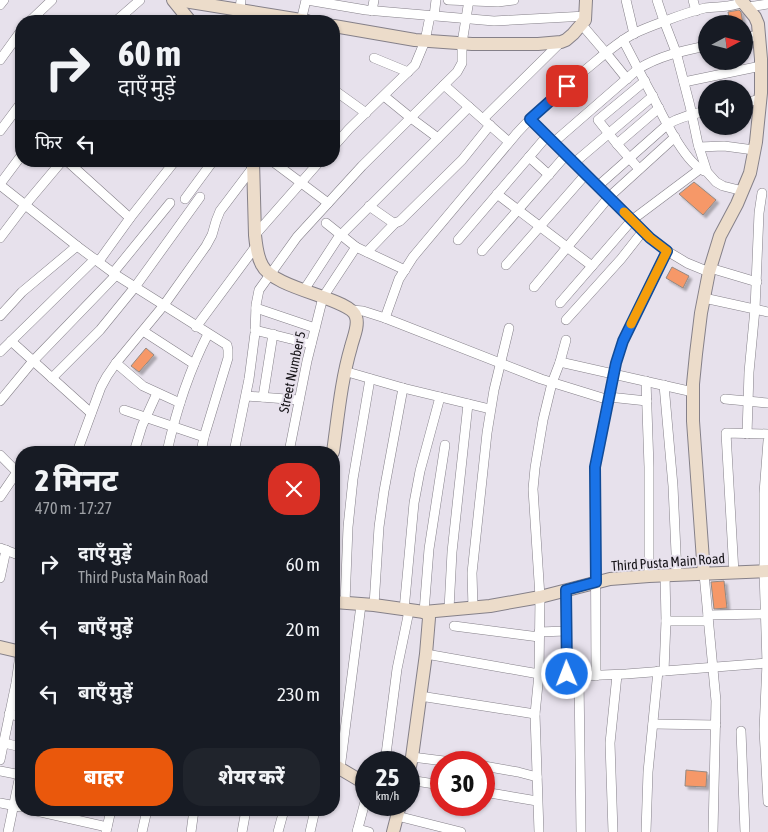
<!DOCTYPE html>
<html lang="hi">
<meta charset="utf-8">
<style>
body{margin:0;font-family:"Asap Condensed","Noto Sans Devanagari",sans-serif;background:#20242c;color:#f1f3f6;height:100vh;display:flex;flex-direction:column;font-size:19px;white-space:nowrap}
*{box-sizing:border-box;margin:0}
p{font-size:16px;color:#9ea1a6}
.icon{flex:none;width:28px;height:28px;fill:none;stroke:currentColor;stroke-width:2;stroke-linecap:round;stroke-linejoin:round}
.map{position:relative;flex:1;overflow:hidden}
.side{position:absolute;left:15px;top:446px;width:325px;height:370px;display:flex;flex-direction:column;background:#171b24;border-radius:20px;box-shadow:0 1px 4px #0004}
.side>*{flex:none}
.guide{position:absolute;left:15px;top:15px;width:325px;height:152px;border-radius:20px;box-shadow:0 1px 4px #0004;background:#171b24;color:#f1f3f6;overflow:hidden}
.needle{width:32px;rotate:83deg}
.fabs{position:absolute;left:698px;top:15px;display:grid;gap:10px}
.fabs a{display:grid;place-items:center;width:55px;height:55px;border-radius:50%;background:#171b24;box-shadow:0 1px 4px #0004;font-size:25px}
.speed{position:absolute;left:355px;top:751px;display:flex;gap:10px;font-size:25px;font-weight:700;text-align:center}
.speed>*{display:grid;place-content:center;width:65px;height:65px;border-radius:50%;background:#171b24;box-shadow:0 1px 4px #0004;line-height:1}
.speed small{font-size:12px;font-weight:400}
.speed .limit{border:8px solid #d22;background:#fff;color:#111}
.pin{position:absolute;display:grid;place-items:center;width:42px;height:42px;color:#fff;margin:-21px;border-radius:10px;box-shadow:0 2px 8px #0006}
.me{position:absolute;width:55px;margin:-28px;rotate:359deg;stroke-linejoin:round;filter:drop-shadow(0 0 4px #0008)}
.turn{display:flex;align-items:center;gap:18px;height:105px;padding:0 20px;font-size:22px}
.turn .icon{width:65px;height:65px;stroke-width:2.5}
.turn b{display:block;font-size:35px;line-height:42px}
.then{display:flex;align-items:center;height:48px;padding:0 20px;background:#0003;gap:10px;font-size:19px}
.round{display:grid;place-items:center;flex:none;width:52px;height:52px;border-radius:20px;background:#20242c}
.head{display:flex;align-items:center;justify-content:space-between;height:85px;padding:0 20px}
h1{font-size:30px;font-weight:800;line-height:38px}
.button{display:flex;gap:10px;margin-top:auto;padding:10px 20px}
.button a{flex:1;height:58px;border-radius:20px;background:#ea580c;color:#fff;font-size:20px;font-weight:800;line-height:58px;text-align:center}
.button a+a{background:#20242c;color:#f1f3f6}
ul{padding:0;list-style:none}
li{display:flex;align-items:center;gap:15px;height:65px;padding:0 20px}
li div{flex:1}
li b{display:block;font-size:19px}
li em{font-style:normal}
.map>svg:first-child{display:block}
.building{fill:#f69868;stroke:#938983;filter:url(#shadow)}
.lines{fill:none;stroke-linecap:round;stroke-linejoin:round}
.street-casing{stroke:#858089;stroke-width:10}
.secondary-casing{stroke:#858089;stroke-width:14}
.street{stroke:#fff;stroke-width:9}
.secondary{stroke:#ecdcca;stroke-width:12}
.route-casing{stroke:#114b97;stroke-width:12}
.route{stroke:#1a73e8;stroke-width:9}
.slow{stroke:#f59e0b;stroke-width:9}
.labels{text-anchor:middle;stroke-width:4;stroke-linejoin:round;paint-order:stroke}
.street-label{font-size:14px;fill:#161418;stroke:#e7e1ec}
</style>
<div class="map">
<svg width="768" height="832" viewBox="0 0 768 832">
<defs>
<filter id="shadow"><feDropShadow dx="3" dy="3" stdDeviation="1" flood-color="#0004"/></filter>
</defs>
<rect width="100%" height="100%" fill="#e7e1ec"/>
<!-- building -->
<g class="building">
<polygon points="739,10 741,12 743,24 730,24 728,12"/>
<polygon points="694,182 716,200 703,215 679,194"/>
<polygon points="672,267 689,276 683,288 666,278"/>
<polygon points="146,348 154,355 139,372 131,366"/>
<polygon points="724,581 727,608 714,609 711,582"/>
<polygon points="686,770 707,772 706,787 685,786"/>
</g>
<g class="lines">
<!-- street casing -->
<g class="street-casing">
<g id="street">
<polyline points="307,0 366,10 494,21 586,16"/>
<polyline points="448,0 498,2 514,0"/>
<polyline points="626,0 634,34"/>
<polyline points="657,0 664,21 676,52 690,106 698,144 707,172 716,182 723,186 743,191"/>
<polyline points="693,0 696,11"/>
<polyline points="0,5 4,0"/>
<polyline points="748,7 768,4"/>
<polyline points="372,11 374,0"/>
<polyline points="434,16 436,0"/>
<polyline points="30,21 52,0"/>
<polyline points="116,21 140,0"/>
<polyline points="235,21 240,10 241,0"/>
<polyline points="301,21 306,0"/>
<polyline points="582,25 606,53 627,79"/>
<polyline points="744,38 759,35"/>
<path d="M623,40C633,59 642,77 652,95C662,114 684,162 704,171"/>
<polyline points="374,58 408,72"/>
<polyline points="0,60 21,31"/>
<polyline points="684,82 761,66"/>
<polyline points="444,85 509,142"/>
<polyline points="334,90 366,113"/>
<polyline points="384,96 411,118 438,138"/>
<polyline points="744,103 760,99"/>
<polyline points="483,119 561,42"/>
<polyline points="530,119 650,238 667,251 687,263 709,272"/>
<polyline points="0,131 21,103"/>
<path d="M554,142L638,69C659,56 682,51 706,46"/>
<polyline points="617,144 598,120 645,81"/>
<polyline points="334,146 349,129 415,65 425,41 430,16"/>
<polyline points="699,147 724,146 754,150"/>
<polyline points="529,157 549,175"/>
<polyline points="67,161 130,218"/>
<polyline points="272,161 328,203"/>
<polyline points="574,163 653,96"/>
<polyline points="639,169 617,144 659,108"/>
<polyline points="0,184 21,156"/>
<polyline points="0,185 77,246 116,275 227,345 228,350 228,358 204,437 201,452"/>
<path d="M598,186L668,124C680,117 693,114 706,111"/>
<polyline points="497,194 592,266"/>
<polyline points="185,199 213,161"/>
<polyline points="369,206 392,222 395,223 400,221 462,160 490,125"/>
<polyline points="326,223 356,247"/>
<polyline points="255,235 320,161"/>
<polyline points="0,238 25,205 62,161"/>
<polyline points="458,240 547,136"/>
<polyline points="482,251 566,155"/>
<polyline points="367,252 395,223"/>
<polyline points="99,261 130,218 175,161"/>
<polyline points="506,265 586,174"/>
<polyline points="710,268 757,282"/>
<polyline points="113,273 170,203"/>
<polyline points="534,287 609,197 675,137"/>
<polyline points="304,290 338,238 469,107"/>
<polyline points="704,298 768,312"/>
<polyline points="560,303 632,220 700,169"/>
<polyline points="256,308 315,328"/>
<polyline points="352,310 363,311 385,318 541,379 609,400"/>
<polyline points="0,316 22,292 77,246"/>
<path d="M385,318L399,279L413,257L517,133C538,110 561,90 584,71C600,58 616,43 633,34C643,29 654,25 665,21C678,16 692,11 705,8C718,6 731,8 742,2"/>
<polyline points="566,320 621,259 643,231"/>
<polyline points="196,327 256,246"/>
<polyline points="255,330 311,344"/>
<polyline points="143,331 194,364"/>
<polyline points="11,341 91,413"/>
<polyline points="0,352 95,259"/>
<polyline points="560,362 566,340"/>
<polyline points="116,363 143,386 180,403"/>
<polyline points="344,371 403,388 490,409"/>
<polyline points="52,378 100,330 135,287 200,197"/>
<polyline points="646,381 649,467 649,576"/>
<polyline points="664,385 673,486 677,575"/>
<polyline points="246,396 299,400"/>
<polyline points="263,397 273,334"/>
<polyline points="609,397 647,401"/>
<polyline points="725,399 768,403"/>
<polyline points="0,401 33,361 116,275"/>
<polyline points="124,410 204,437"/>
<polyline points="747,434 749,372 755,309 759,213 762,193"/>
<polyline points="768,441 764,493 764,571 767,663 764,730 768,802"/>
<polyline points="77,452 101,387 107,376 116,363 164,305 206,246 212,235 216,221 220,211 254,166"/>
<polyline points="134,452 142,426 157,393"/>
<path d="M167,452C176,411 189,371 208,334"/>
<polyline points="234,452 249,379 255,333 256,305 259,290 297,237 362,166 457,72 462,63 462,43 469,0"/>
<polyline points="289,452 307,361 323,297 356,247 405,270"/>
<polyline points="0,455 21,476"/>
<polyline points="0,497 17,472"/>
<polyline points="0,548 21,556"/>
<polyline points="734,573 726,433 768,434"/>
<polyline points="704,574 716,701 713,832"/>
<polyline points="665,575 666,621"/>
<polyline points="0,578 6,550"/>
<polyline points="566,590 567,674 578,675 579,677 581,832"/>
<polyline points="345,603 348,527 353,479 370,379"/>
<polyline points="374,605 379,527 384,491 403,388"/>
<polyline points="473,608 472,573 487,433 494,390 509,328"/>
<polyline points="449,609 452,552 468,404"/>
<polyline points="404,610 414,503 420,471 440,397"/>
<polyline points="424,612 429,549 445,445"/>
<polyline points="708,615 766,614"/>
<polyline points="454,626 539,637"/>
<polyline points="539,632 566,631"/>
<polyline points="426,654 539,674 567,674"/>
<polyline points="664,671 666,621 708,621"/>
<polyline points="579,676 626,674 768,663"/>
<polyline points="596,676 595,467 616,363 623,341 667,251"/>
<polyline points="420,696 535,714"/>
<polyline points="9,714 21,717"/>
<polyline points="653,724 716,725"/>
<polyline points="741,731 745,832"/>
<polyline points="4,743 21,747"/>
<polyline points="412,757 452,762"/>
<polyline points="0,760 16,683 21,648"/>
<polyline points="385,762 397,669 409,611"/>
<polyline points="484,766 518,772 537,777"/>
<polyline points="340,769 361,605"/>
<polyline points="0,771 21,775"/>
<polyline points="409,780 441,785"/>
<polyline points="484,792 537,801"/>
<polyline points="0,803 21,807"/>
<polyline points="32,810 107,827"/>
<polyline points="397,816 461,832"/>
<polyline points="358,829 369,832"/>
<polyline points="8,832 20,775"/>
<polyline points="106,832 111,810"/>
<polyline points="142,832 147,810"/>
<polyline points="191,832 194,810"/>
<polyline points="242,832 246,810"/>
<polyline points="278,832 284,810"/>
<polyline points="310,832 315,810"/>
<polyline points="357,832 366,798"/>
<polyline points="539,832 535,714 539,674 540,597 533,489 535,468 543,420 552,383 560,362 693,392"/>
<polyline points="613,832 610,743 617,675"/>
<polyline points="646,832 648,772 658,671"/>
</g>
</g>
<!-- secondary casing -->
<g class="secondary-casing">
<g id="secondary">
<polyline points="173,0 190,21"/>
<polyline points="178,0 307,21"/>
<polyline points="334,26 415,40 472,44 538,44 561,42 566,40 573,34 585,20 586,0"/>
<path d="M253,161L255,235C256,245 257,256 262,265C274,290 352,298 356,317C359,326 353,338 351,347C341,381 338,417 333,452"/>
<polyline points="704,574 693,421 693,384 696,354 701,313 709,272 720,236 737,204 750,173 756,142 761,93 761,59 758,24 755,17 741,0"/>
<polyline points="334,602 374,605 424,612 490,606 540,597 610,579 649,576 768,571"/>
<polyline points="0,647 21,652"/>
<polyline points="334,765 366,784"/>
<polyline points="409,771 412,757 426,654 429,618 428,615 424,612"/>
<polyline points="393,832 400,805"/>
</g>
</g>
<!-- street -->
<use href="#street" class="street"/>
<!-- secondary -->
<use href="#secondary" class="secondary"/>
</g>
<g class="lines">
<!-- route casing -->
<g class="route-casing">
<polyline id="route" points="567,86 530,119 650,238 667,251 623,341 616,363 595,467 596,582 566,590 567,674"/>
</g>
<!-- route -->
<use href="#route" class="route"/>
<!-- slow -->
<polyline class="slow" points="624,212 650,238 667,251 631,324"/>
</g>
<g class="labels">
<!-- street labels -->
<g class="street-label">
<text transform="translate(292 372) rotate(-78)" y="5">Street Number 5</text>
<text transform="translate(668 562) rotate(-4)" y="5">Third Pusta Main Road</text>
</g>
</g>
</svg>
<div class="fabs">
<a><svg class="needle" viewBox="-14 -14 28 28"><path d="M0-13l5 13h-10z" fill="#e53935"/><path d="M0 13l5-13h-10z" fill="#9ea1a6"/></svg></a>
<a><svg class="icon" aria-label="sound" viewBox="0 0 24 24"><path d="M4 9h4l5-4v14l-5-4H4zM17 9q2 3 0 6"/></svg></a>
</div>
<div class="speed"><div>25<small>km/h</small></div><div class="limit">30</div></div>
<div class="pin" style="left:567px;top:86px;background:#d93025"><svg class="icon" aria-label="arrive" viewBox="0 0 24 24"><path d="M6 21V4h12l-3 4 3 4H6"/></svg></div>
<svg class="me" style="left:567px;top:674px" viewBox="-20 -20 40 40"><circle r="17" fill="#1a73e8" stroke="#fff" stroke-width="3"/><path d="M0-11L8 9 0 5-8 9z" fill="#fff"/></svg>
<div class="guide">
<div class="turn"><svg class="icon" aria-label="right" viewBox="0 0 24 24"><path d="M7 20v-9h11M14 6l5 5-5 5"/></svg><div><b>60 m</b>दाएँ मुड़ें</div></div>
<div class="then">फिर<svg class="icon" aria-label="left" viewBox="0 0 24 24"><path d="M17 20v-9H6M10 6l-5 5 5 5"/></svg></div>
</div>
<section class="side">
<div class="head"><div><h1>2 मिनट</h1><p>470 m · 17:27</p></div><a class="round" style="background:#d93025;color:#fff"><svg class="icon" aria-label="close" viewBox="0 0 24 24"><path d="M6 6l12 12M18 6L6 18"/></svg></a></div>
<ul>
<li><svg class="icon" aria-label="right" viewBox="0 0 24 24"><path d="M7 20v-9h11M14 6l5 5-5 5"/></svg><div><b>दाएँ मुड़ें</b><p>Third Pusta Main Road</p></div><em>60 m</em></li>
<li><svg class="icon" aria-label="left" viewBox="0 0 24 24"><path d="M17 20v-9H6M10 6l-5 5 5 5"/></svg><div><b>बाएँ मुड़ें</b></div><em>20 m</em></li>
<li><svg class="icon" aria-label="left" viewBox="0 0 24 24"><path d="M17 20v-9H6M10 6l-5 5 5 5"/></svg><div><b>बाएँ मुड़ें</b></div><em>230 m</em></li>
</ul>
<div class="button"><a>बाहर</a><a>शेयर करें</a></div>
</section>
</div>
